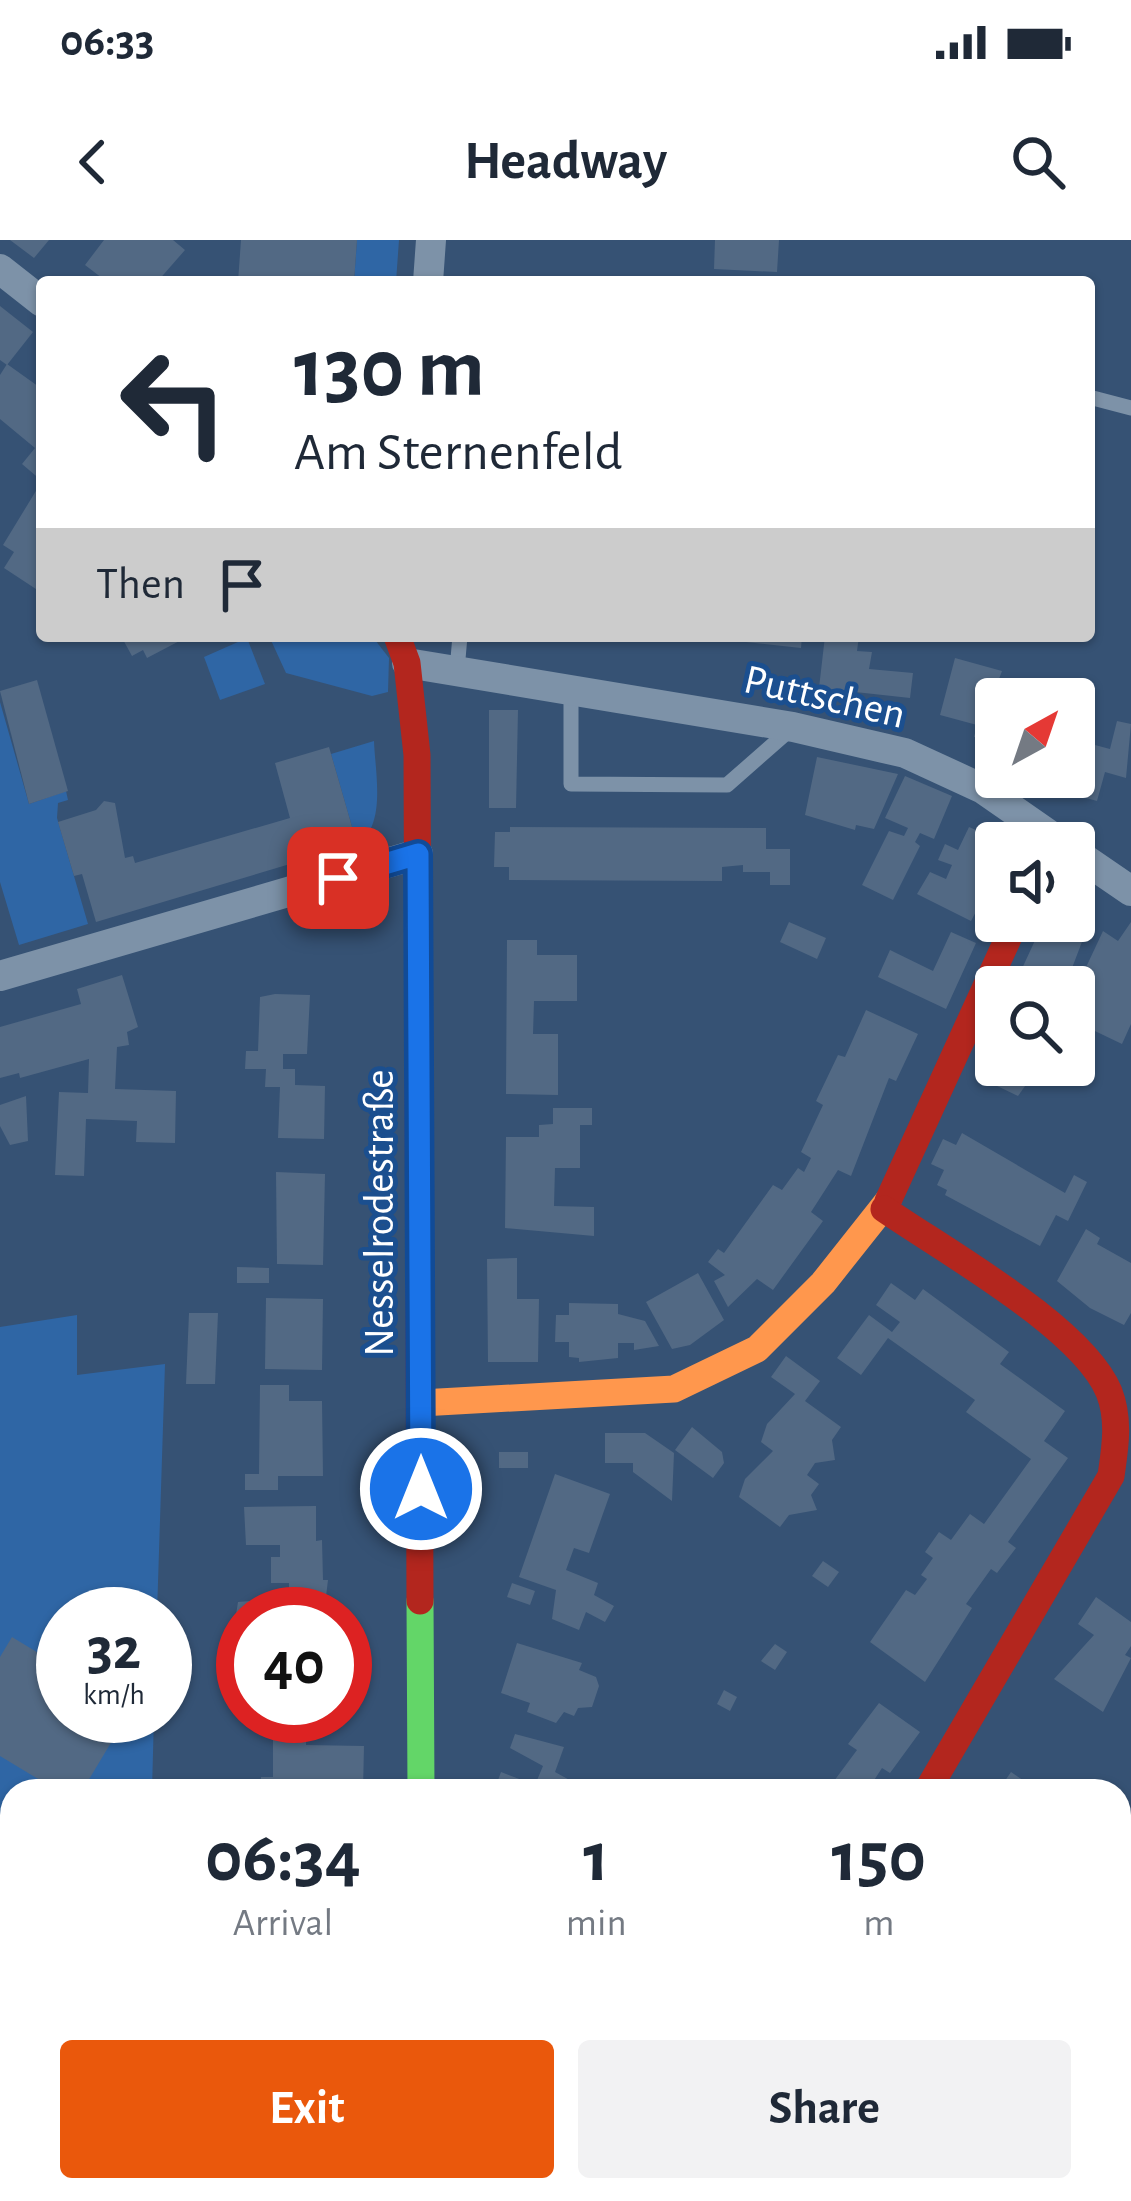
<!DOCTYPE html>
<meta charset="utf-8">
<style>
body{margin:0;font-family:"Alegreya Sans",sans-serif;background:#f2f2f3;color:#1f2937;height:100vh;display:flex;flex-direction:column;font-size:45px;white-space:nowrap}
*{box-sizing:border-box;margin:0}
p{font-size:39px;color:#747a83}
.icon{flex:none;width:66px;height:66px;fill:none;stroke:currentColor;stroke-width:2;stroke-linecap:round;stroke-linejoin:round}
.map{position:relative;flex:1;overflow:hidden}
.side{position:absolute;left:0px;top:1539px;width:1131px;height:423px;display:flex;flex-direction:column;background:#fff;border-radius:36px 36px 0 0;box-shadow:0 3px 9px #0004}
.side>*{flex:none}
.hud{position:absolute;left:36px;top:36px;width:1059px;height:366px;border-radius:12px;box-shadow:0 3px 9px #0004;background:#fff;color:#1f2937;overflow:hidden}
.needle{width:78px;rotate:40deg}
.tools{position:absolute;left:975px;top:438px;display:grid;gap:24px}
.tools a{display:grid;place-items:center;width:120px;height:120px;border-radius:12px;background:#fff;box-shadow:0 3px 9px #0004;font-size:60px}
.speed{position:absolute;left:36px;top:1347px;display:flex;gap:24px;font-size:60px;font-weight:700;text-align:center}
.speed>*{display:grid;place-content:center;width:156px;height:156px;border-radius:50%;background:#fff;box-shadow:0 3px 9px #0004;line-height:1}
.speed small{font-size:30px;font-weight:400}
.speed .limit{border:18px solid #d22;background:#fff;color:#111}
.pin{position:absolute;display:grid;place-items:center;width:102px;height:102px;color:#fff;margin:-51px;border-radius:24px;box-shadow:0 6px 18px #0006}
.me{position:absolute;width:132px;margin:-66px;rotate:0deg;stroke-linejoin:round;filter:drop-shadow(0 0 9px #0008)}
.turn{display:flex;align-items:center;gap:42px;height:252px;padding:0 60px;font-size:54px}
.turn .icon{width:156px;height:156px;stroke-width:2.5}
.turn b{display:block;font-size:84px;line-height:102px}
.then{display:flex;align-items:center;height:114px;padding:0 60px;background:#0003;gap:24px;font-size:45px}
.eta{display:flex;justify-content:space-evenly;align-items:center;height:204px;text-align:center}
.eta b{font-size:72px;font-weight:700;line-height:84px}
.primary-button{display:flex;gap:24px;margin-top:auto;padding:24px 60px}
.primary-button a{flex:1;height:138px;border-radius:12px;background:#ea580c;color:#fff;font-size:48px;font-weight:700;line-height:138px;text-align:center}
.primary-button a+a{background:#f2f2f3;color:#1f2937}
.status{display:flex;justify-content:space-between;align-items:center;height:84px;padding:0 60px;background:#fff;direction:ltr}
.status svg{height:33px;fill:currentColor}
header{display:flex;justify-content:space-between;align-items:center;height:156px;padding:0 60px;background:#fff;font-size:54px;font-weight:700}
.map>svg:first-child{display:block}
.green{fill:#2f66a5}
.building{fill:#526984}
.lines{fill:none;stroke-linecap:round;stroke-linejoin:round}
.lane{stroke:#7d92a8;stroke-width:15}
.street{stroke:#7d92a8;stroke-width:30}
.fast{stroke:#63d668;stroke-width:27}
.slow{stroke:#ff974d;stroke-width:27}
.jam{stroke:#b3261e;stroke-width:27}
.route-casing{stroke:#114b97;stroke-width:30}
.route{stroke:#1a73e8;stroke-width:21}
.labels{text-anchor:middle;stroke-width:10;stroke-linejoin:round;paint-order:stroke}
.street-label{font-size:42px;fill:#fff;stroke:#1b4f8f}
</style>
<div class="status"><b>06:33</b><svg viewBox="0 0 49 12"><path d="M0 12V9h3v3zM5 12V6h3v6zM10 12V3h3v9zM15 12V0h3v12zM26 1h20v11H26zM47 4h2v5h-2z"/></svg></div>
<header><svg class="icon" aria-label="back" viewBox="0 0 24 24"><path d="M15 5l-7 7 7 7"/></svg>Headway<svg class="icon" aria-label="search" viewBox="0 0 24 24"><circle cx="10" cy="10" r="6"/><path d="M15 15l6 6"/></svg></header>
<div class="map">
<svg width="1131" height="1961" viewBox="0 0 1131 1961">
<rect width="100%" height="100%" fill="#365274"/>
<!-- green -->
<g class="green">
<polygon points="357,0 399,0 396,42 354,42"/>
<polygon points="269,396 372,396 389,418 388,452 372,456 286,433"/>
<polygon points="247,398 265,444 220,460 204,417"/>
<polygon points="0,462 29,564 66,551 68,560 58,563 57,578 88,684 19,705 0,642"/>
<path d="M374,501C375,532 387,586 357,604L331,514Z"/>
<polygon points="77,1075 77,1135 165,1124 157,1374 63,1374 63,1476 154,1476 152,1551 12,1551 12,1950 318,1950 312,1961 0,1961 0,1087"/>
</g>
<!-- building -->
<g class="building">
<polygon points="10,0 49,0 34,18"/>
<polygon points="104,0 173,0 185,10 157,42 99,42 102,38 85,25"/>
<polygon points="241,0 357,0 354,42 238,42"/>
<polygon points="715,0 779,0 777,32 714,29"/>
<polygon points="0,66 33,92 7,125 0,120"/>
<polygon points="7,124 42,149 37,188 42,191 42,353 4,328 14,312 3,305 42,241 22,224 35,208 0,179 0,135"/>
<polygon points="121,396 189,396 147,418 143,410 132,416"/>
<polygon points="692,396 802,396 801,408"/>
<polygon points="825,396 859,396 857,411 872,412 869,429 913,433 910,458 819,448"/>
<polygon points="955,418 1002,431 999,439 1043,452 1041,459 996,459 996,500 974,497 977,485 940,475"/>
<polygon points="37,440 68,551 29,564 0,451"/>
<polygon points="489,470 518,470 516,568 489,568"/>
<polygon points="1117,481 1131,484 1126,538 1105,532 1097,561 1061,551 1065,537 1074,537 1076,500 1110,509"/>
<polygon points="329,507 357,604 96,682 82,634 74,636 58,582 96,570 104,561 115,563 125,618 133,616 135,623 290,578 275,523"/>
<polygon points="817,517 898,534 874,589 856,585 855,590 805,575"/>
<polygon points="905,536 952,556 934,599 920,593 915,602 920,606 893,660 862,645 889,591 904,596 908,588 885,578"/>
<polygon points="510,587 766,588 766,609 790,609 790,645 770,645 770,632 743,632 743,625 722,627 722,641 509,640 509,627 494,627 495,592 510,592"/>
<polygon points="969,587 1006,603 996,603 996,634 971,681 917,654 930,632 946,639 952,625 938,620 945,604 958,610"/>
<polygon points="1044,681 1085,694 1072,728 1081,738 1103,691 1118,701 1131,682 1131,784 1122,804 1074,781 1074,747 1044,747 1019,735"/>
<polygon points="789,682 826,698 817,719 780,702"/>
<polygon points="951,692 976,703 946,769 878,737 890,710 933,731"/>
<polygon points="507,700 537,700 537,715 577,715 577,761 534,761 533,794 558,794 558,855 506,854"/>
<polygon points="122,735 138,787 127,792 129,805 117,807 115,849 176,851 175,903 136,902 137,881 86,879 84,936 55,935 59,852 88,853 89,819 20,838 19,833 0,838 0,787 81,764 77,749"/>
<polygon points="275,754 310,755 307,814 283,814 283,829 295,829 295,845 325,846 324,899 278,898 280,847 265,847 266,829 245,829 246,811 258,811 260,757"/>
<polygon points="866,770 918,794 896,841 889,838 851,936 838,930 811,972 823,981 773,1050 757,1039 728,1067 714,1041 725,1035 708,1022 718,1009 724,1013 773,945 782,950 798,928 804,932 811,918 801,912 823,865 816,861 838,815 845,817"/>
<polygon points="1010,825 1040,825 1018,856 995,845"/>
<polygon points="26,856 28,901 10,905 0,886 0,865"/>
<polygon points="553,868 592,868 592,885 580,885 580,928 555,928 554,966 594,967 594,996 505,988 506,897 539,897 539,885 553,884"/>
<polygon points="962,893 1065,953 1074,935 1087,942 1068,981 1056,975 1040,1006 945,955 947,950 937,945 944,930 931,924 943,899 956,905"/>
<polygon points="276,932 325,934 323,1025 277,1024"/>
<polygon points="1086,989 1100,998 1097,1004 1131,1023 1131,1073 1124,1085 1090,1068 1057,1041"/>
<polygon points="517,1018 517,1059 539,1059 538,1122 488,1122 487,1019"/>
<polygon points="237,1027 269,1028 269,1043 237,1043"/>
<polygon points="698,1033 724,1080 690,1105 672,1109 646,1062"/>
<polygon points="891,1043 915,1060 923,1049 1009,1112 1000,1124 1065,1171 1044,1201 1068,1218 1008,1302 1016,1308 997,1333 991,1329 966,1364 972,1368 925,1442 870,1402 906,1350 915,1355 927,1339 921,1335 933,1318 925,1312 939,1292 951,1300 970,1274 984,1284 1031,1219 966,1172 975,1160 888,1098 861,1135 837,1118 869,1075 892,1092 900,1082 876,1065"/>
<polygon points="266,1058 323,1059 322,1130 265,1129"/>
<polygon points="569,1063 618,1064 618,1074 645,1081 659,1106 634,1110 634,1103 618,1103 618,1118 579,1122 579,1118 569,1117 569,1102 555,1102 556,1075 569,1075"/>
<polygon points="189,1073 218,1073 215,1144 186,1144"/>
<polygon points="786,1116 820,1141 805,1161 841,1187 832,1200 835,1220 815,1223 807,1235 819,1244 811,1255 817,1270 789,1275 780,1287 739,1257 745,1239 773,1211 761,1202 767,1184 795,1154 771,1137"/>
<polygon points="260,1145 289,1145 289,1161 322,1161 323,1236 278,1236 278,1250 245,1250 245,1234 259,1234"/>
<polygon points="692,1187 722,1212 724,1223 713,1238 675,1210"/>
<polygon points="605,1193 645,1193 674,1213 672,1261 633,1232 633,1223 605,1223"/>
<rect x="499" y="1212" width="29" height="16"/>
<polygon points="555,1234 610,1254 589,1313 574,1308 566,1330 598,1343 594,1355 614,1366 605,1382 586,1372 579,1390 552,1379 556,1350 519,1337"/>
<polygon points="316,1266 316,1301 322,1300 323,1340 328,1340 324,1373 257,1371 243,1374 243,1382 235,1381 238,1362 289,1358 289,1343 271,1343 271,1317 280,1317 280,1305 246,1305 244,1267"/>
<polygon points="823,1321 839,1332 828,1347 812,1336"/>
<polygon points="512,1343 535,1351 530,1365 507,1357"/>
<polygon points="1096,1357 1131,1382 1131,1406 1125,1415 1131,1418 1103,1472 1054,1439 1094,1395 1078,1384"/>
<polygon points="12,1397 63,1428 63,1476 127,1476 82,1551 58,1551 0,1516 0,1417"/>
<polygon points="517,1403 582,1423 579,1430 596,1437 599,1446 592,1467 578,1468 574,1476 564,1472 556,1483 527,1472 530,1463 501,1453"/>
<polygon points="775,1404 787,1412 775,1430 761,1421"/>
<polygon points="724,1450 737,1457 730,1471 717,1464"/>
<polygon points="879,1463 920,1492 890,1533 882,1528 867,1551 851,1551 834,1541 857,1510 848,1504"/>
<polygon points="273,1479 307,1480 306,1505 364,1506 363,1551 260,1551 261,1537 273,1537"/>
<polygon points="515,1494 564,1507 555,1532 575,1543 572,1551 494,1551 501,1532 535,1545 543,1526 510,1508"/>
<polygon points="1011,1532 1039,1551 998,1551"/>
<polygon points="1121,1635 1131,1642 1131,1666 1119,1658"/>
<polygon points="1119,1807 1131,1813 1131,1857 1119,1852"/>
<polygon points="1119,1880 1131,1883 1126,1919 1119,1918"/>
<polygon points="518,1950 565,1950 562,1961 516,1961"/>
<polygon points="681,1950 717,1950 716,1956 735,1961 680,1961"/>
<polygon points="1027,1950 1087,1950 1085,1961 1047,1961 1025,1955"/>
</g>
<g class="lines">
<!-- lane -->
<g class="lane">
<polyline points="1089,157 1131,168"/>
<polyline points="457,430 460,396"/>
<polyline points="571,450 571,544 727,545 793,487"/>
</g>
<!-- street -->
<g class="street">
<polyline points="0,29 42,62"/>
<polyline points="428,42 431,0"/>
<polyline points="407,423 793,487 905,513 983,549 1061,603"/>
<polyline points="1074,612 1131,651"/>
<polyline points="0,736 418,614"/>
<polyline points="403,1961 405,1950"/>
</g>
<!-- fast -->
<polyline class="fast" points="420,1361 421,1551"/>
<!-- slow -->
<polyline class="slow" points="421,1163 674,1149 757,1109 823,1043 888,961"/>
<!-- jam -->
<g class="jam">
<polyline points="397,396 407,423 417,515 420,1361"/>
<polyline points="888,961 1016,681"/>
<path d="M884,969C943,1010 1082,1087 1109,1152C1120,1180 1115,1208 1111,1236L927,1551"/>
</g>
</g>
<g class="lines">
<!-- route casing -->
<g class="route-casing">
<polyline id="route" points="338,638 418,614 421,1249"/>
</g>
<!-- route -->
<use href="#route" class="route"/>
</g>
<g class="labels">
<!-- street labels -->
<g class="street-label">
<text transform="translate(825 455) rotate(13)" y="15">Puttschen</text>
<text transform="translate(378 973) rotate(-90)" y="15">Nesselrodestraße</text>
</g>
</g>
</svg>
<div class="tools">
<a><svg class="needle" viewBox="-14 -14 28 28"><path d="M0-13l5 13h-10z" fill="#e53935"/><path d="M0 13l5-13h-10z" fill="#747a83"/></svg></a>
<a><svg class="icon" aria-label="sound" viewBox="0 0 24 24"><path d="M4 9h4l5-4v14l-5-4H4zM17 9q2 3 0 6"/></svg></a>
<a><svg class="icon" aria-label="search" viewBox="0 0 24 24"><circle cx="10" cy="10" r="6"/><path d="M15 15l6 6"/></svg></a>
</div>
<div class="speed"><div>32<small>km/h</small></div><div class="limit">40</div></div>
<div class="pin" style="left:338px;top:638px;background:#d93025"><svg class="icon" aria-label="arrive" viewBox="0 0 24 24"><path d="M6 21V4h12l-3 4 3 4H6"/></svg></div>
<svg class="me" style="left:421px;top:1249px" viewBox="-20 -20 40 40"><circle r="17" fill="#1a73e8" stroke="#fff" stroke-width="3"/><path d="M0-11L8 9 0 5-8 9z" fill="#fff"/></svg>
<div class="hud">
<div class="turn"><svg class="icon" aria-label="left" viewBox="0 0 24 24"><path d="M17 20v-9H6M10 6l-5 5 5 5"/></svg><div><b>130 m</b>Am Sternenfeld</div></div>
<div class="then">Then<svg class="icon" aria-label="arrive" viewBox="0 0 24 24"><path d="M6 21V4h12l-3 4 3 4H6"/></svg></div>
</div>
<section class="side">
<div class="eta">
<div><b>06:34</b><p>Arrival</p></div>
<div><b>1</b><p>min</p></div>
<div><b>150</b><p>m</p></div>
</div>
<div class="primary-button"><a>Exit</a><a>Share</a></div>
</section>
</div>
